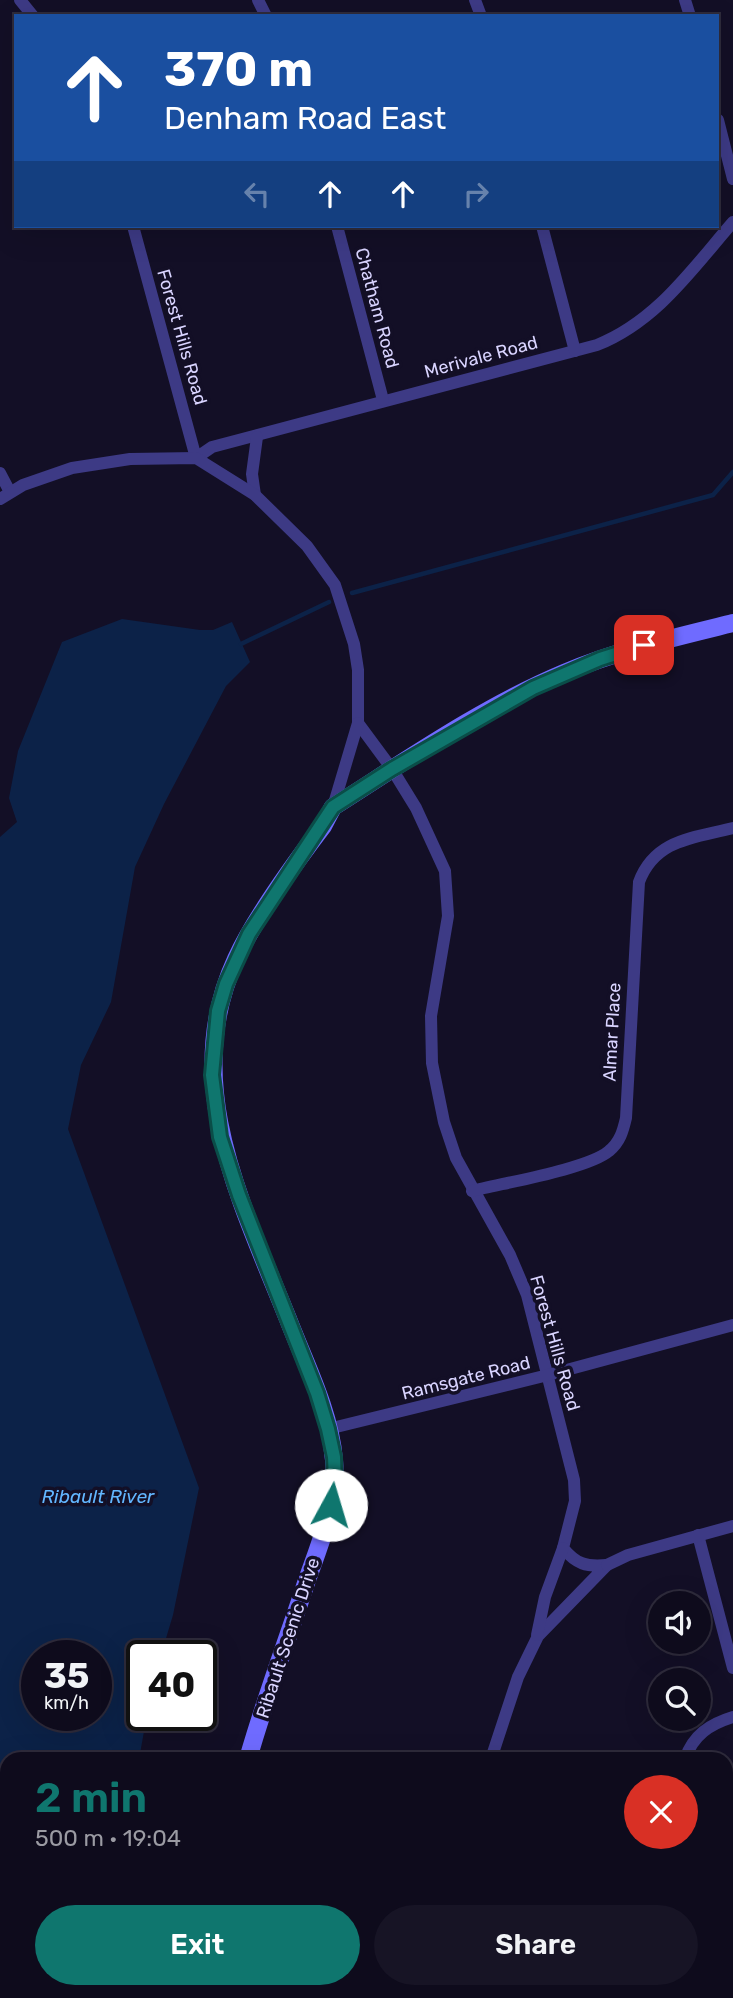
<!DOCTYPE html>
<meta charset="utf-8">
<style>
body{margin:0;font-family:Rubik,sans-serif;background:#171425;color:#f1f3f6;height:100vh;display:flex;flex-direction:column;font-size:26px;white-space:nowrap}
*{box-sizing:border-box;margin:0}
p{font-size:23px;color:#9b9ba3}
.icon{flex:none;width:38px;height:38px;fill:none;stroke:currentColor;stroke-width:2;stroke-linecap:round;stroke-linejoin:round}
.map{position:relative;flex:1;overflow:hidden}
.sheet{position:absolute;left:0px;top:1752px;width:733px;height:247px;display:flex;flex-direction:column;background:#0e0b1c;border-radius:21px 21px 0 0;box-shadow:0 7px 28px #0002,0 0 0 2px #2e2b3b}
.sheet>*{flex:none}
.top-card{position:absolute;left:14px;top:14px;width:705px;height:214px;border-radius:0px;box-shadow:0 7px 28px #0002,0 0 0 2px #2e2b3b;background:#1a4fa0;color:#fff;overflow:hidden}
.buttons{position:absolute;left:648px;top:1591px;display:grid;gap:14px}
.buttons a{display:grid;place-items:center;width:63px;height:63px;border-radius:50%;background:#0e0b1c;box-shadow:0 7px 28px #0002,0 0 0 2px #2e2b3b;font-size:35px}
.speed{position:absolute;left:21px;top:1640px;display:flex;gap:14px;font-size:35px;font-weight:700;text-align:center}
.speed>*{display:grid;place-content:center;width:91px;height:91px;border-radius:50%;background:#0e0b1c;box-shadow:0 7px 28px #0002,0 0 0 2px #2e2b3b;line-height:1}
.speed small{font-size:18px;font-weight:400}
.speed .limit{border:4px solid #111;border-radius:10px;background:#fff;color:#111}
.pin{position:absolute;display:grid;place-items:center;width:60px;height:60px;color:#fff;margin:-30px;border-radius:14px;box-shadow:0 4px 10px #0006}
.me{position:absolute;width:77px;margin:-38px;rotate:6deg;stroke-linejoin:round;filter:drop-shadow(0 0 5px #0008)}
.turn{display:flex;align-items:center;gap:24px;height:147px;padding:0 35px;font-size:32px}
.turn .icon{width:91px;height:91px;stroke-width:2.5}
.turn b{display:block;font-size:49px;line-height:60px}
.lanes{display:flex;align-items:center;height:66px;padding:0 35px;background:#0003;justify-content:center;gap:35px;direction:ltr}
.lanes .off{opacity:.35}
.round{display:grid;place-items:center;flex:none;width:74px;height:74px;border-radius:37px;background:#171425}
.headline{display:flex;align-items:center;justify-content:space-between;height:119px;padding:0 35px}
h1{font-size:42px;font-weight:600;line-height:52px;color:#0f766e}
.button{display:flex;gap:14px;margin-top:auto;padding:14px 35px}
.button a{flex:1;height:80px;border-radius:42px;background:#0f766e;color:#fff;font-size:28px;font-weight:600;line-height:80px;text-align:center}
.button a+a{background:#171425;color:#f1f3f6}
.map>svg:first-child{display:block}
.green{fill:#12302f}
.water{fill:#0c2248;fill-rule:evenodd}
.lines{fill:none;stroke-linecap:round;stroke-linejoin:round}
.stream{stroke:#0c2248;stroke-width:4.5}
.street{stroke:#3d3a85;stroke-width:12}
.secondary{stroke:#6f6bff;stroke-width:18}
.route-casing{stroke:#0a4d48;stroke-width:18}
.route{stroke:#0f766e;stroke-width:12}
.labels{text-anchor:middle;stroke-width:7;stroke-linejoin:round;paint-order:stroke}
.street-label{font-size:18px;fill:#d9d4ff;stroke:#130f26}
.water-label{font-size:19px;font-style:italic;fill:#62b6ff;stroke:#130f26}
</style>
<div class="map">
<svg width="733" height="1998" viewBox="0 0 733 1998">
<rect width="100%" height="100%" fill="#130f26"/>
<!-- green -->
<polygon class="green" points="7,1960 7,1992 70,1992 71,1998 0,1998 0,1970"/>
<!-- water -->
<path class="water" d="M122,619L200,630H213L232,622L250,662L226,686L164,804L135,867L111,1002L81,1065L68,1129L199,1488L173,1615L161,1655L142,1656V1715H147L139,1759H7V1960L0,1970V837L17,822L9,798L18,751L62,642ZM37,1656H96V1715H37Z"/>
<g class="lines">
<!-- stream -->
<g class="stream">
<polyline points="352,593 713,495 733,472"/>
<polyline points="241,644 329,602"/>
</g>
<!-- street -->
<g class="street">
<polyline points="20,0 33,16"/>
<polyline points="258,0 266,16"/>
<polyline points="475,0 481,16"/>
<polyline points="685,0 690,16"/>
<polyline points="718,120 733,179"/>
<path d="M133,226L196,458L212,447L597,345C657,321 692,269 733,222"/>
<polyline points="337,226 383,400"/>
<polyline points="542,226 575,351"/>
<polyline points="0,473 10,492"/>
<polyline points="255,495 252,474 257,437"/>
<path d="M0,499L23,485L72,468L130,459L196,458L255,495L307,546L335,585L354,644L358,670V723L392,769L416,808L445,871L448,916L431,1016L432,1063L444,1122L456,1158L510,1255L527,1295L574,1480L575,1501L563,1548C576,1564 586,1567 607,1565L538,1636L518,1677L491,1759"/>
<polyline points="333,807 358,723"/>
<path d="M472,1191C503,1183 588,1169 609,1151C620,1142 623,1131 626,1118L639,882C655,839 694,838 733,828"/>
<polyline points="328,1429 548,1375 733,1325"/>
<polyline points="698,1535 733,1668"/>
<polyline points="607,1565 628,1555 733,1526"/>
<polyline points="537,1635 545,1597 563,1548"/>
<path d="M685,1759C693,1735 710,1724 733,1717"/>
<polyline points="479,1992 480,1998"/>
<polyline points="669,1992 671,1998"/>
</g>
<!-- secondary -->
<g class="secondary">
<path d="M248,1759C265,1699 287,1641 306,1583C320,1543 338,1502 334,1460C330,1411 305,1363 288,1319C242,1204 179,1082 236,959C256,916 294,864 323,826L333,807C407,760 483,707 564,673C619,650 676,637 733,623"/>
<polyline points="232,1992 234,1998"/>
</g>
</g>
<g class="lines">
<!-- route casing -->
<g class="route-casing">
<polyline id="route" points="331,1505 335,1481 334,1457 328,1429 317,1393 239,1195 220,1137 212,1075 218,1011 226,984 249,934 333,807 392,769 533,688 600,659 644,645"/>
</g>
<!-- route -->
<use href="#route" class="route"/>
</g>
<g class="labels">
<!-- street labels -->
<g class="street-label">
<text transform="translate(377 308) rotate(75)" y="6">Chatham Road</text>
<text transform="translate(182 337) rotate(74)" y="6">Forest Hills Road</text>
<text transform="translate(481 357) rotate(-15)" y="6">Merivale Road</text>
<text transform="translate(612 1032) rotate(-87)" y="6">Almar Place</text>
<text transform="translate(555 1343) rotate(74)" y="6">Forest Hills Road</text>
<text transform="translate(466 1378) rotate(-14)" y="6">Ramsgate Road</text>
<text transform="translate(288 1638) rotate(-72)" y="6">Ribault Scenic Drive</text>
</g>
<!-- water labels -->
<g class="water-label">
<text x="98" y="1503">Ribault River</text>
</g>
</g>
</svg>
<div class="buttons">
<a><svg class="icon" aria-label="sound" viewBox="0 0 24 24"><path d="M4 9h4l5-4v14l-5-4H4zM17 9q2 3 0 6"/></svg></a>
<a><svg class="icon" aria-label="search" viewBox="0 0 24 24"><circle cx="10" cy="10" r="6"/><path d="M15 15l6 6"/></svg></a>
</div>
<div class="speed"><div>35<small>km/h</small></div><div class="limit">40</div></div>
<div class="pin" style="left:644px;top:645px;background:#d93025"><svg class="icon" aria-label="arrive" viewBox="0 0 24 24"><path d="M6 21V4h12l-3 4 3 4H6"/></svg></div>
<svg class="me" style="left:331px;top:1505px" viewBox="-20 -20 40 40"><circle r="19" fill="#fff"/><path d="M0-13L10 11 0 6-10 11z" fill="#0f766e"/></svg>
<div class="top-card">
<div class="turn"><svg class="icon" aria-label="ahead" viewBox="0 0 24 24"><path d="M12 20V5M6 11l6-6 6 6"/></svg><div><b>370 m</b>Denham Road East</div></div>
<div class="lanes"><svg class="icon off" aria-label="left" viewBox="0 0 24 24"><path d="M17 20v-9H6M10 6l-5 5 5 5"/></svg><svg class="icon" aria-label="ahead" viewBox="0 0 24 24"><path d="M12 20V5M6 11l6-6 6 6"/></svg><svg class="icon" aria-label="ahead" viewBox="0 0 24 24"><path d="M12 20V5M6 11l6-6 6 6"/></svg><svg class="icon off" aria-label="right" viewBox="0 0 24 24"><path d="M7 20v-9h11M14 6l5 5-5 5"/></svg></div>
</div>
<section class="sheet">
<div class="headline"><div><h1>2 min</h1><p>500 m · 19:04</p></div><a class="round" style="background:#d93025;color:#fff"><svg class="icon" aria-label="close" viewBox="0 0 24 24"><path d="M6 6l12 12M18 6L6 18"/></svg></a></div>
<div class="button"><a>Exit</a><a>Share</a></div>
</section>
</div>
